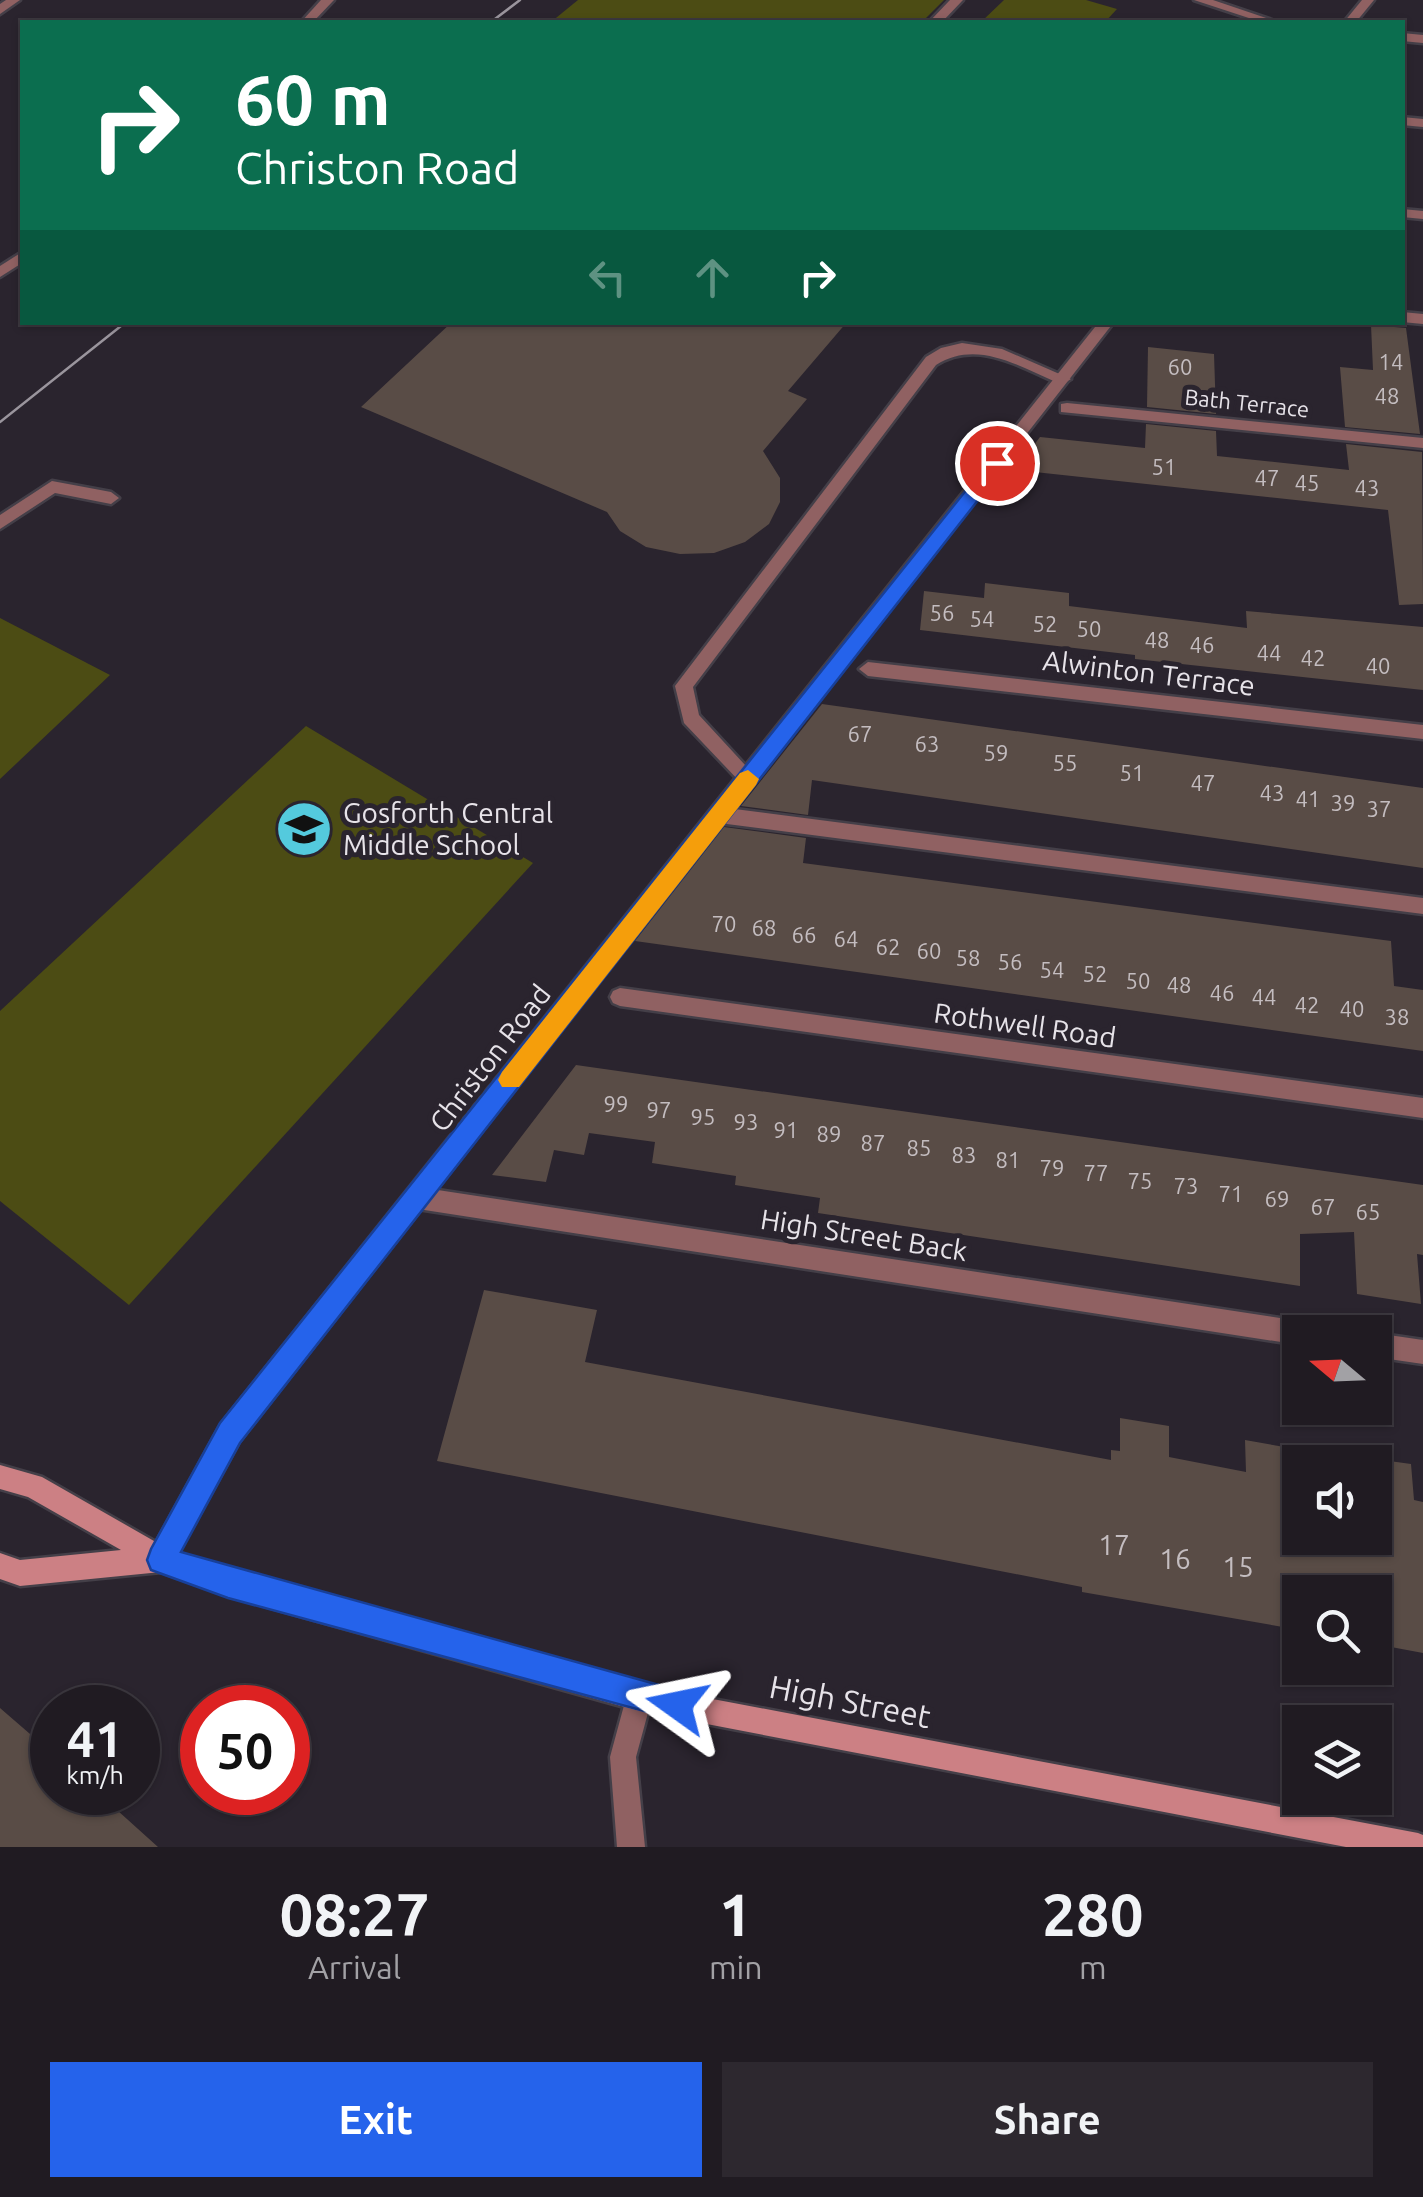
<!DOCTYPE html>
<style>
body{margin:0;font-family:Ubuntu,sans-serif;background:#2d282f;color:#f1f3f6;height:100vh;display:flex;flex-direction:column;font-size:38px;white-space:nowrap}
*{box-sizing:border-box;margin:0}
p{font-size:32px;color:#a2a1a5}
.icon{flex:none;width:55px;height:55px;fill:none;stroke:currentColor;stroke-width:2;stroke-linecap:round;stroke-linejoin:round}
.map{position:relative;height:1847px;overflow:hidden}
.drawer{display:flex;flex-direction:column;background:#201b22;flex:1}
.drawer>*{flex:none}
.top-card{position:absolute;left:20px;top:20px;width:1385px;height:305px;border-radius:0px;box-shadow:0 2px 8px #0004,0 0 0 2px #3d3940;background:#0b6e4f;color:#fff;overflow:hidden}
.needle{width:65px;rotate:289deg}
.fabs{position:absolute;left:1282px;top:1315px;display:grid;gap:20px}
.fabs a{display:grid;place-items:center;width:110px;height:110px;border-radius:0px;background:#201b22;box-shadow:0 2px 8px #0004,0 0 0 2px #3d3940;font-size:50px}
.speed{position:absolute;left:30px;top:1685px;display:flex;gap:20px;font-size:50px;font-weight:700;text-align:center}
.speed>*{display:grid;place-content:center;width:130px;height:130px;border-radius:50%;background:#201b22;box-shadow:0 2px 8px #0004,0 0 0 2px #3d3940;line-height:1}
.speed small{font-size:25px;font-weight:400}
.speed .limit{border:15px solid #d22;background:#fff;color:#111}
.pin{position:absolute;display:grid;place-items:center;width:85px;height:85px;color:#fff;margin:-42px;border:5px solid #fff;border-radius:50%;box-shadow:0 2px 10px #0007}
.me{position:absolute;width:110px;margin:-55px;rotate:282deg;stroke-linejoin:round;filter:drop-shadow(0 0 8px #0008)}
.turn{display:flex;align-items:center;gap:35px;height:210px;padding:0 50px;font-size:45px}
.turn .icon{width:130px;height:130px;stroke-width:2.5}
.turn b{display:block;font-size:70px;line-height:85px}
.lanes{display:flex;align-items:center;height:95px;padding:0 50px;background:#0003;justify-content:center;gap:50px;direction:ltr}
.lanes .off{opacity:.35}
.eta{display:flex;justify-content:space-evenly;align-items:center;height:170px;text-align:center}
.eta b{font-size:60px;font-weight:700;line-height:70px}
.primary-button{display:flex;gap:20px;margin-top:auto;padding:20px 50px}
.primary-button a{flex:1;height:115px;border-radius:0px;background:#2563eb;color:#fff;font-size:40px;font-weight:700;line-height:115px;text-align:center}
.primary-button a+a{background:#2d282f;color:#f1f3f6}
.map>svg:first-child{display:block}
.green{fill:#4c4c14}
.building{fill:#594c46}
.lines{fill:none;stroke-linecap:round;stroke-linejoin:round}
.service-casing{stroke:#443f48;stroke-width:5}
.minor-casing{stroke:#443f48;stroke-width:5}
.secondary-casing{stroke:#443f48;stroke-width:5}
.service{fill:#906162;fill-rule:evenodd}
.minor{fill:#906162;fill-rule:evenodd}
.secondary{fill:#cc8084;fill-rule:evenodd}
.tram{stroke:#9a959d;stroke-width:2.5}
.route{fill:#2563eb;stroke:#184099;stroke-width:2.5}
.slow{fill:#f59e0b}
.labels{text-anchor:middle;stroke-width:10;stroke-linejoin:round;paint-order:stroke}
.number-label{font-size:22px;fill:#c4bdc0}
.far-street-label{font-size:22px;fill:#e7e3e9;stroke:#2a242e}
.street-label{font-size:28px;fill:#e7e3e9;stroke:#2a242e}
.poi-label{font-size:28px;fill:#e7e3e9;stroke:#2a242e;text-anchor:start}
.near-number-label{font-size:28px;fill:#c4bdc0}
.near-street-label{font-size:32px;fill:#e7e3e9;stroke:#2a242e}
</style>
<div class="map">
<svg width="1423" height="1847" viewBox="0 0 1423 1847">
<rect width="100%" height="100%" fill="#2a242e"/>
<!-- green -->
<g class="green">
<polygon points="578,0 944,0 922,22 551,22"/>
<polygon points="1004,0 1086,0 1117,9 1105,22 981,22"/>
<polygon points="0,618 110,675 0,779"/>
<polygon points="306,726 533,863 129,1305 0,1201 0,1011"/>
</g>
<!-- building -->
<g class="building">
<polygon points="452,322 847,322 788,391 807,399 763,451 780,478 780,502 769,524 745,542 714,553 680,554 646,547 620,531 607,512 361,407"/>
<polygon points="1371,325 1406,328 1420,434 1345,427 1340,367 1373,370"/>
<polygon points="1148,347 1214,354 1216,414 1147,407"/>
<polygon points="1146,424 1216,431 1217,456 1349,470 1346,444 1422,452 1423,604 1399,605 1388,510 1015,470 1040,437 1145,448"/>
<polygon points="985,583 1069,593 1069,606 1247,628 1246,611 1423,627 1423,690 1135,659 1135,655 920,630 924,591 984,598"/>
<polygon points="822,704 1423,788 1423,868 812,780 808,815 741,806"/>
<polygon points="724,827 806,838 803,863 1391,941 1394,986 1423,990 1423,1051 635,941"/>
<polygon points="576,1065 1423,1185 1423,1255 1417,1254 1421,1304 1357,1294 1354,1232 1300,1234 1300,1286 818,1213 820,1198 735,1185 736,1176 652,1163 655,1142 589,1133 584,1155 554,1150 546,1182 492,1175"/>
<polygon points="484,1290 597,1310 585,1362 1111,1460 1111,1450 1120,1451 1120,1418 1169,1426 1169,1457 1246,1472 1245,1440 1290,1448 1292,1475 1300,1476 1300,1538 1375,1538 1375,1459 1411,1464 1414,1500 1423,1502 1423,1653 1375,1644 1375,1592 1300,1592 1300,1630 1082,1592 1082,1587 437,1461"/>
<polygon points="0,1708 52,1753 52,1792 97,1792 158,1847 0,1847"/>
</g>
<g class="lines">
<!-- service casing -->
<g class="service-casing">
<g id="service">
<polygon points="950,0 963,0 942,22 929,22"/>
<polygon points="1194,0 1213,0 1278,22 1261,22"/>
<polygon points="1402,117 1423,119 1423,127 1402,125"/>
<polygon points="1402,312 1423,314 1423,324 1402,322"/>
<path d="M962,343L1002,349L1071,379L1063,384L1058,383C1018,366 977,339 936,365L693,687L699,715L757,778L748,785L741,783L684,723L675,686L926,357L941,348Z"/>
<polygon points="52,481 111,492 119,498 111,504 55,493 0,529 0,515"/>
<polygon points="719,807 1423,898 1423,914 719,823 709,815"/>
<polygon points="418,1187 1300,1321 1308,1325 1312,1332 1300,1332 1300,1345 418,1209 410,1205 407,1198 410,1191"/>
<polygon points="1375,1333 1423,1340 1423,1364 1375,1357"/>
</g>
</g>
<!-- minor casing -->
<g class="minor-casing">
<g id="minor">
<polygon points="6,0 20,0 0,14 0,4"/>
<polygon points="321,0 334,0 313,22 301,22"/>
<polygon points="1362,0 1374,0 1356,22 1344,22"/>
<polygon points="1402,33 1423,35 1423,43 1402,41"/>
<polygon points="1402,209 1423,211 1423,219 1402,217"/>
<polygon points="22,252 22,263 0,277 0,266"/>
<polygon points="1099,322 1114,322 239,1442 170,1568 161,1572 152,1568 148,1559 152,1550 221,1424"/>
<polygon points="1067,403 1423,438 1423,448 1061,412 1061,404"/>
<polygon points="868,662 1423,725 1423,739 868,676 859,669"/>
<polygon points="620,988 1423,1098 1423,1118 620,1006 613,1003 610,997 613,991"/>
<polygon points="639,1685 648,1689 652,1698 636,1757 645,1847 617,1847 610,1757 626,1698 630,1689"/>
</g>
</g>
<!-- secondary casing -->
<g class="secondary-casing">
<polygon id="secondary" points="0,1465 42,1477 168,1549 228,1570 639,1685 1418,1833 1423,1835 1423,1847 1346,1847 639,1711 228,1596 161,1572 20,1586 0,1579 0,1553 20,1560 121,1550 28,1497 0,1489"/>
</g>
<!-- service -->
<use href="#service" class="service"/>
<!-- minor -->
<use href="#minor" class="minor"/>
<!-- secondary -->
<use href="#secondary" class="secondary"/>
<!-- tram -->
<g class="tram">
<polyline points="491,22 520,0"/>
<polyline points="0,422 126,322"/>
</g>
</g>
<!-- route -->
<polygon class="route" points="997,457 1004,459 1004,467 240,1443 181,1552 677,1690 688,1694 692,1705 688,1716 677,1720 228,1598 151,1570 147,1560 151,1549 220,1423 991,459"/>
<!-- slow -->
<polygon class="slow" points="748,770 759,779 756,785 519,1087 502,1087 498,1080 502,1072 740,773"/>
<!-- icons -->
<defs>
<g id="school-disc" transform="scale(2.875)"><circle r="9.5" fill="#54cadd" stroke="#2a242e"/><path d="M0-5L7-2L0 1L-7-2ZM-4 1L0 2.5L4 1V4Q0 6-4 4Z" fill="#111"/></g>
</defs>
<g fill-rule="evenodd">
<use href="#school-disc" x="304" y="829"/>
</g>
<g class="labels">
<!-- number labels -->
<g class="number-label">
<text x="1391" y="370">14</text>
<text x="1180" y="375">60</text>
<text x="1387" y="404">48</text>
<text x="1164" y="475">51</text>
<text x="1267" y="486">47</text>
<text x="1307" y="491">45</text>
<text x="1367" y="496">43</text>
<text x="942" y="621">56</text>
<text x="982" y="627">54</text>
<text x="1045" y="632">52</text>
<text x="1089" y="637">50</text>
<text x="1157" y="648">48</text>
<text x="1202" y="653">46</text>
<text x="1269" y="661">44</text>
<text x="1313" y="666">42</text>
<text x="1378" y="674">40</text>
<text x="860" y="742">67</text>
<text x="927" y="752">63</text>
<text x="996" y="761">59</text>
<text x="1065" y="771">55</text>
<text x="1132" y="781">51</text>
<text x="1203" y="791">47</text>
<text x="1272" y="801">43</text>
<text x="1308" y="807">41</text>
<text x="1343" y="811">39</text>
<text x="1379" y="817">37</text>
<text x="724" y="932">70</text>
<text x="764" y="936">68</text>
<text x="804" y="943">66</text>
<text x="846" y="947">64</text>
<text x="888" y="955">62</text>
<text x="929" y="959">60</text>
<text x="968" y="966">58</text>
<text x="1010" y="970">56</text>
<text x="1052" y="978">54</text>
<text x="1095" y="982">52</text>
<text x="1138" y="989">50</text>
<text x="1179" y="993">48</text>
<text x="1222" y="1001">46</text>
<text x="1264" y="1005">44</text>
<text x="1307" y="1013">42</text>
<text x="1352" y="1017">40</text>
<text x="1397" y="1025">38</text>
<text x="616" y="1112">99</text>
<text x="659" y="1118">97</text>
<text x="703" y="1125">95</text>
<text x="746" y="1130">93</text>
<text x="786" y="1138">91</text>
<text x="829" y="1142">89</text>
<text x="873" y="1151">87</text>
<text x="919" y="1156">85</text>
<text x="964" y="1163">83</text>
<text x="1008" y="1168">81</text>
<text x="1052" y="1176">79</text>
<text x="1096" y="1181">77</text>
<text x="1140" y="1189">75</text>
<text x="1186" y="1194">73</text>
<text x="1231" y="1202">71</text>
<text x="1277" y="1207">69</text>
<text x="1323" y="1215">67</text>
<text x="1368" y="1220">65</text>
</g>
<!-- far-street labels -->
<g class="far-street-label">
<text transform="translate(1247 403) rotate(6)" y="8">Bath Terrace</text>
</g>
<!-- street labels -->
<g class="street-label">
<text transform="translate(1149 673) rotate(7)" y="10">Alwinton Terrace</text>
<text transform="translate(1025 1025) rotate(8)" y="10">Rothwell Road</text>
<text transform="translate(490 1058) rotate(-52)" y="10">Christon Road</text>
<text transform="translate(864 1235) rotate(9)" y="10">High Street Back</text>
</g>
<!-- poi labels -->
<g class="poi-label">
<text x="343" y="823">Gosforth Central<tspan x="343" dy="32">Middle School</tspan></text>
</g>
<!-- near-number labels -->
<g class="near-number-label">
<text x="1114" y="1555">17</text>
<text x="1175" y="1569">16</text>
<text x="1238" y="1577">15</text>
</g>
<!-- near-street labels -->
<g class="near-street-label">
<text transform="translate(850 1702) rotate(11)" y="11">High Street</text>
</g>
</g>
</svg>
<div class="fabs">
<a><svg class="needle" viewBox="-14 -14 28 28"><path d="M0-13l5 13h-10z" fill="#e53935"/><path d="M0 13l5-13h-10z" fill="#a2a1a5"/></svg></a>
<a><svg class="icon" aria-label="sound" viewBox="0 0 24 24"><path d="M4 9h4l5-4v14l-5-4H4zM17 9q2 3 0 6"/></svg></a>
<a><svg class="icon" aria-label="search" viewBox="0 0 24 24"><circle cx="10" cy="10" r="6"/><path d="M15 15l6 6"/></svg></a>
<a><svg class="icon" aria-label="layers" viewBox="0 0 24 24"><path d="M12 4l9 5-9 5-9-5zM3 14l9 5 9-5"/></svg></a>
</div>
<div class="speed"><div>41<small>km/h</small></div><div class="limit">50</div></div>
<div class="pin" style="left:997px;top:463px;background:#d93025"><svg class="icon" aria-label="arrive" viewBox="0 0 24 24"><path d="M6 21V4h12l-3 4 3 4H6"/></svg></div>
<svg class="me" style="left:677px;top:1705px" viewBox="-20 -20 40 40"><path d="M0-17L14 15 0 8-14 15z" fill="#2563eb" stroke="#fff" stroke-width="4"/></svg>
<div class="top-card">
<div class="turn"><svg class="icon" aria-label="right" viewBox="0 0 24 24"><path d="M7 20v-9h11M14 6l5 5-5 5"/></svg><div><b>60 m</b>Christon Road</div></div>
<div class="lanes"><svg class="icon off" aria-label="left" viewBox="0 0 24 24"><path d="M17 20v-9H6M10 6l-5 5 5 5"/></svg><svg class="icon off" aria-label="ahead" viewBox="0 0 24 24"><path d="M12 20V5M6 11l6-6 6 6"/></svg><svg class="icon" aria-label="right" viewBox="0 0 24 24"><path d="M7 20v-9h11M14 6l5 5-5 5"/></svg></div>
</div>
</div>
<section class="drawer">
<div class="eta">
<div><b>08:27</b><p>Arrival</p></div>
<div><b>1</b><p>min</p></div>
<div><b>280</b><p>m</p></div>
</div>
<div class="primary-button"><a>Exit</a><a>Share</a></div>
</section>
